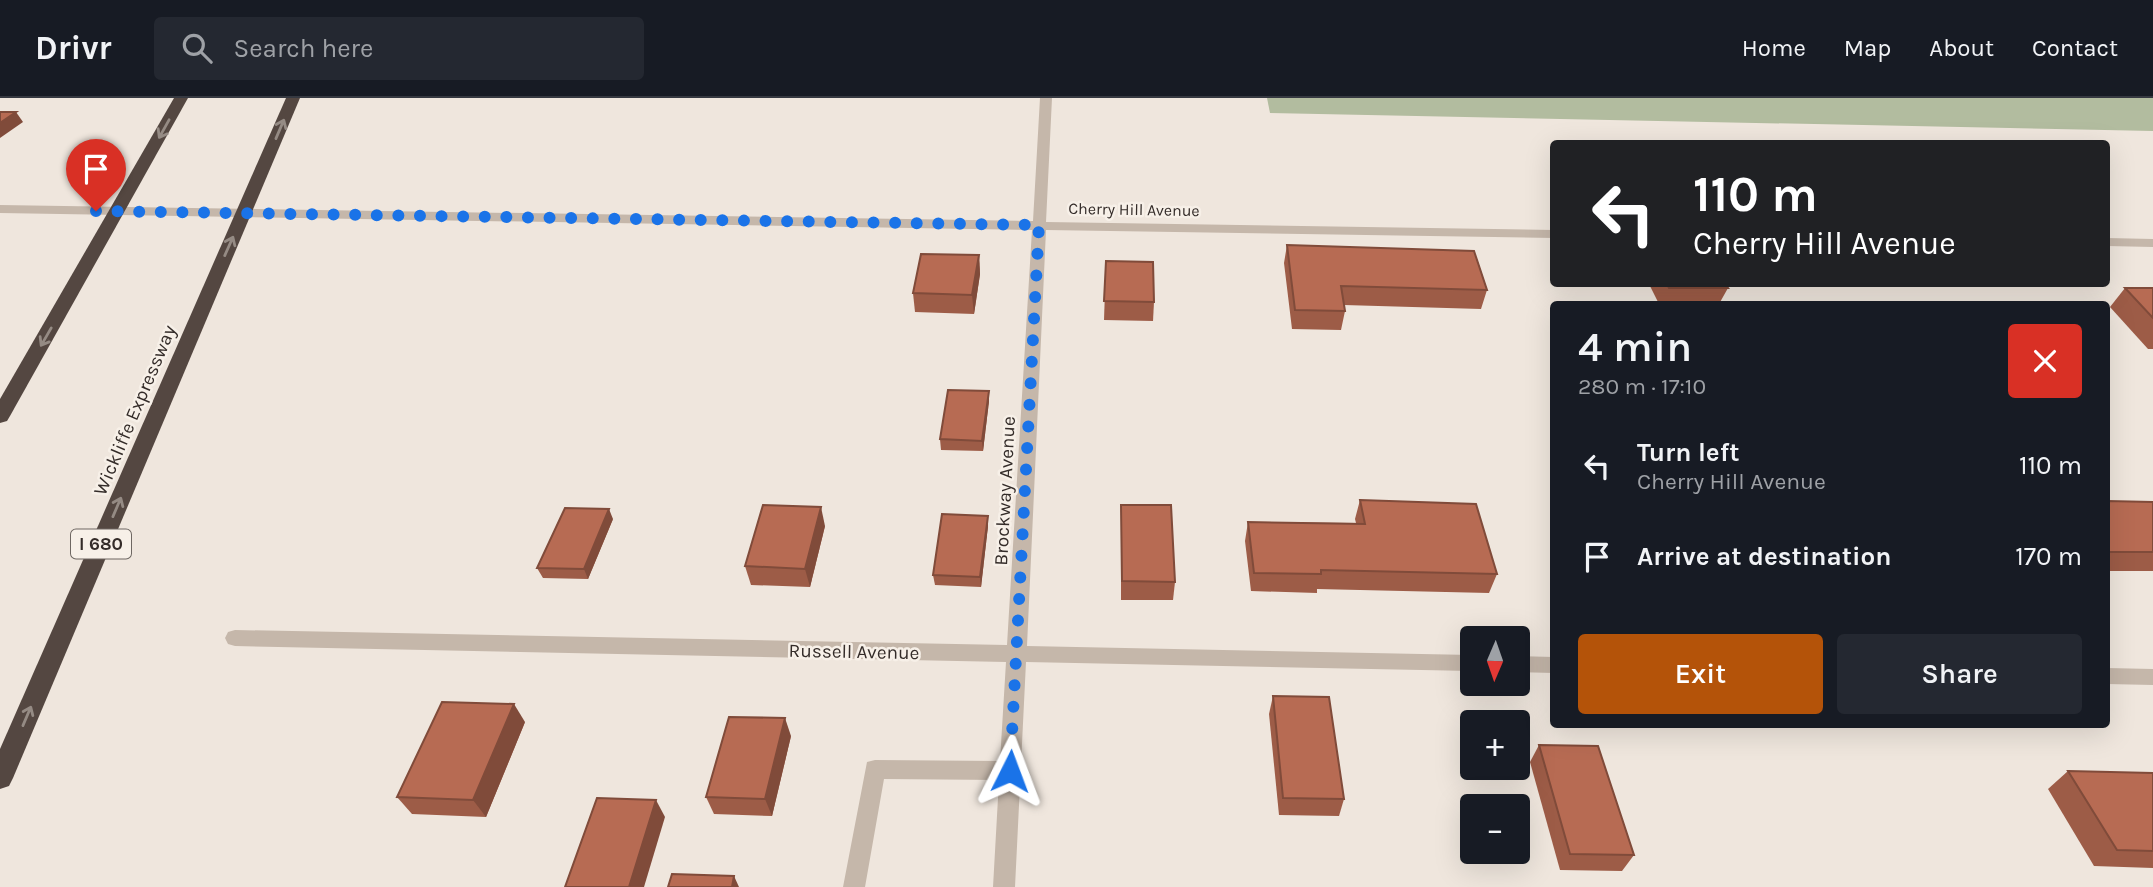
<!DOCTYPE html>
<meta charset="utf-8">
<style>
body{margin:0;font-family:Karla,sans-serif;background:#242831;color:#f1f3f6;height:100vh;display:flex;flex-direction:column;font-size:26px;white-space:nowrap}
*{box-sizing:border-box;margin:0}
p{font-size:23px;color:#9ea1a6}
.icon{flex:none;width:38px;height:38px;fill:none;stroke:currentColor;stroke-width:2;stroke-linecap:round;stroke-linejoin:round}
.map{position:relative;flex:1;overflow:hidden}
.panel{position:absolute;left:1550px;top:203px;width:560px;height:427px;display:flex;flex-direction:column;background:#171b24;border-radius:7px;box-shadow:0 7px 28px #0002}
.panel>*{flex:none}
.guide{position:absolute;left:1550px;top:42px;width:560px;height:147px;border-radius:7px;box-shadow:0 7px 28px #0002;background:#202124;color:#fff;overflow:hidden}
.needle{width:46px;rotate:182deg}
.buttons{position:absolute;left:1460px;top:528px;display:grid;gap:14px}
.buttons a{display:grid;place-items:center;width:70px;height:70px;border-radius:7px;background:#171b24;box-shadow:0 7px 28px #0002;font-size:35px}
.pin{position:absolute;display:grid;place-items:center;width:60px;height:60px;color:#fff;margin:-72px -30px;border-radius:50% 50% 50% 0;rotate:-45deg;box-shadow:0 0 7px #0007}
.pin .icon{rotate:45deg}
.me{position:absolute;width:77px;margin:-38px;rotate:3deg;stroke-linejoin:round;filter:drop-shadow(0 0 5px #0008)}
.turn{display:flex;align-items:center;gap:24px;height:147px;padding:0 28px;font-size:32px}
.turn .icon{width:91px;height:91px;stroke-width:2.5}
.turn b{display:block;font-size:49px;line-height:60px}
.round{display:grid;place-items:center;flex:none;width:74px;height:74px;border-radius:7px;background:#242831}
.overview{display:flex;align-items:center;justify-content:space-between;height:119px;padding:0 28px}
h1{font-size:42px;font-weight:600;line-height:52px}
.button{display:flex;gap:14px;margin-top:auto;padding:14px 28px}
.button a{flex:1;height:80px;border-radius:7px;background:#b45309;color:#fff;font-size:28px;font-weight:600;line-height:80px;text-align:center}
.button a+a{background:#242831;color:#f1f3f6}
ul{padding:0;list-style:none}
li{display:flex;align-items:center;gap:21px;height:91px;padding:0 28px}
li div{flex:1}
li b{display:block;font-size:26px}
li em{font-style:normal}
header{display:flex;align-items:center;gap:42px;box-sizing:border-box;height:98px;padding:0 35px;background:#171b24;border-bottom:2px solid #363941}
header strong{font-size:33px}
nav{display:flex;gap:38px;margin-inline-start:auto;font-size:24px}
.search{width:490px;height:63px;background:#242831;display:flex;align-items:center;gap:18px;box-sizing:border-box;padding:0 24px;border-radius:7px;color:#9ea1a6;font-size:26px}
.map>svg:first-child{display:block}
.green{fill:#b2bc9f}
.lines{fill:none;stroke-linecap:round;stroke-linejoin:round}
.minor{fill:#c5b7aa;fill-rule:evenodd}
.motorway{fill:#544741;fill-rule:evenodd}
.wall{fill:#9d5c47}
.shaded-wall{fill:#804b3a}
.building{fill:#b76b53;stroke:#804b3a;stroke-width:2}
.oneway{stroke:#958b84}
.route{stroke:#1a73e8;stroke-width:12;stroke-dasharray:0 21.6}
.labels{text-anchor:middle;stroke-width:5;stroke-linejoin:round;paint-order:stroke}
.far-street-label{font-size:16px;fill:#342c29;stroke:#f7f0e8}
.shield{fill:#f7f0e8;stroke:#6e6762;stroke-width:2}
.shield-label{font-size:18px;font-weight:bold;fill:#342c29}
.street-label{font-size:19px;fill:#342c29;stroke:#f7f0e8}
</style>
<header>
<strong>Drivr</strong>
<div class="search"><svg class="icon" aria-label="search" viewBox="0 0 24 24"><circle cx="10" cy="10" r="6"/><path d="M15 15l6 6"/></svg>Search here</div>
<nav><a>Home</a><a>Map</a><a>About</a><a>Contact</a></nav>
</header>
<div class="map">
<svg width="2153" height="789" viewBox="0 0 2153 789">
<rect width="100%" height="100%" fill="#efe6dd"/>
<!-- green -->
<polygon class="green" points="1267,0 2153,0 2153,33 1270,15"/>
<g class="lines">
<!-- minor -->
<g class="minor">
<polygon points="1040,0 1052,0 1046,124 1554,132 1554,140 1046,132 1027,548 1472,557 1472,573 1026,564 1015,789 993,789 999,682 884,681 865,789 843,789 867,664 875,662 1000,663 1006,564 235,548 228,546 225,540 228,534 235,532 1007,547 1032,132 0,115 0,107 1033,123"/>
<polygon points="2107,140 2153,141 2153,149 2107,148"/>
<polygon points="1517,558 1554,559 1554,575 1517,574"/>
<polygon points="2107,570 2153,571 2153,587 2107,586"/>
</g>
<!-- motorway -->
<g class="motorway">
<polygon points="174,0 188,0 10,318 7,323 0,325 0,301"/>
<polygon points="286,0 300,0 13,680 9,688 0,691 0,651"/>
</g>
</g>
<!-- wall -->
<g class="wall">
<polygon points="1287,147 1487,192 1481,211 1344,207 1345,213 1341,232 1292,231 1284,165"/>
<polygon points="979,157 980,176 974,216 915,214 913,195"/>
<polygon points="1106,163 1154,204 1153,223 1104,222"/>
<polygon points="1649,186 1725,186 1728,190 1719,206 1659,206"/>
<polygon points="2125,190 2153,190 2153,251 2148,251 2110,209"/>
<polygon points="989,293 989,303 983,353 941,352 940,341"/>
<polygon points="1360,402 1497,476 1489,495 1317,491 1317,495 1251,493 1245,443 1248,424 1356,425 1355,421"/>
<polygon points="2107,403 2153,404 2153,473 2107,473"/>
<polygon points="1121,407 1175,484 1173,502 1121,502"/>
<polygon points="613,421 588,481 543,480 537,470"/>
<polygon points="825,428 810,489 751,487 745,468"/>
<polygon points="988,428 981,489 935,487 933,477"/>
<polygon points="1273,598 1344,701 1339,718 1279,717 1269,616"/>
<polygon points="525,624 486,719 412,716 397,699"/>
<polygon points="791,638 772,718 714,716 706,699"/>
<polygon points="1539,647 1634,757 1622,773 1560,772 1530,664"/>
<polygon points="2068,673 2153,675 2153,770 2094,768 2048,691"/>
</g>
<!-- shaded-wall -->
<g class="shaded-wall">
<polygon points="16,14 23,24 0,40 0,25"/>
<polygon points="979,157 980,176 974,216 972,197"/>
<polygon points="989,293 989,303 983,353 982,343"/>
<polygon points="821,409 825,428 810,489 805,471"/>
<polygon points="609,411 613,421 588,481 584,471"/>
<polygon points="988,418 988,428 981,489 980,479"/>
<polygon points="514,606 525,624 486,719 473,702"/>
<polygon points="785,620 791,638 772,718 765,701"/>
<polygon points="656,702 665,719 644,789 629,789"/>
<polygon points="734,778 739,789 732,789"/>
</g>
<!-- building -->
<g class="building">
<polygon points="0,14 16,14 0,25"/>
<polygon points="1287,147 1474,153 1487,192 1341,188 1345,213 1295,212"/>
<polygon points="921,156 979,157 972,197 913,195"/>
<polygon points="1106,163 1153,164 1154,204 1104,203"/>
<polygon points="1667,186 1725,186 1728,190 1669,190"/>
<polygon points="2125,190 2153,190 2153,220"/>
<polygon points="948,292 989,293 982,343 940,341"/>
<polygon points="1360,402 1476,406 1497,476 1321,472 1321,476 1254,475 1248,424 1365,426"/>
<polygon points="2107,403 2153,404 2153,454 2107,454"/>
<polygon points="763,407 821,409 805,471 745,468"/>
<polygon points="1121,407 1171,407 1175,484 1122,483"/>
<polygon points="565,410 609,411 584,471 537,470"/>
<polygon points="942,416 988,418 980,479 933,477"/>
<polygon points="1273,598 1329,599 1344,701 1283,700"/>
<polygon points="442,604 514,606 473,702 397,699"/>
<polygon points="729,619 785,620 765,701 706,699"/>
<polygon points="1539,647 1598,648 1634,757 1570,756"/>
<polygon points="2068,673 2153,675 2153,753 2117,752"/>
<polygon points="597,700 656,702 629,789 565,789"/>
<polygon points="672,776 734,778 732,789 668,789"/>
</g>
<!-- one-way arrows -->
<defs><path id="oneway-shaft" d="M-6 0H5M1.5-3L5.5 0L1.5 3" fill="none" stroke-width="1.6" stroke-linecap="round" stroke-linejoin="round" transform="scale(1.75)"/></defs>
<g class="oneway">
<use href="#oneway-shaft" transform="translate(164 31) rotate(119)"/>
<use href="#oneway-shaft" transform="translate(280 31) rotate(-67)"/>
<use href="#oneway-shaft" transform="translate(229 148) rotate(-66)"/>
<use href="#oneway-shaft" transform="translate(46 239) rotate(120)"/>
<use href="#oneway-shaft" transform="translate(117 409) rotate(-67)"/>
<use href="#oneway-shaft" transform="translate(27 618) rotate(-67)"/>
</g>
<g class="lines">
<!-- route -->
<polyline class="route" points="96,113 1039,127 1010,673"/>
</g>
<g class="labels">
<!-- far-street labels -->
<g class="far-street-label">
<text transform="translate(1134 111) rotate(1)" y="6">Cherry Hill Avenue</text>
</g>
<!-- shield labels -->
<rect class="shield" x="71" y="431.5" width="60" height="29" rx="5"/>
<g class="shield-label">
<text x="101" y="452">I 680</text>
</g>
<!-- street labels -->
<g class="street-label">
<text transform="translate(134 312) rotate(-67)" y="7">Wickliffe Expressway</text>
<text transform="translate(1004 393) rotate(-87)" y="7">Brockway Avenue</text>
<text transform="translate(854 553) rotate(1)" y="7">Russell Avenue</text>
</g>
</g>
</svg>
<div class="buttons">
<a><svg class="needle" viewBox="-14 -14 28 28"><path d="M0-13l5 13h-10z" fill="#e53935"/><path d="M0 13l5-13h-10z" fill="#9ea1a6"/></svg></a>
<a>+</a>
<a>−</a>
</div>
<div class="pin" style="left:96px;top:113px;background:#d93025"><svg class="icon" aria-label="arrive" viewBox="0 0 24 24"><path d="M6 21V4h12l-3 4 3 4H6"/></svg></div>
<svg class="me" style="left:1010px;top:673px" viewBox="-20 -20 40 40"><path d="M0-17L14 15 0 8-14 15z" fill="#1a73e8" stroke="#fff" stroke-width="4"/></svg>
<div class="guide">
<div class="turn"><svg class="icon" aria-label="left" viewBox="0 0 24 24"><path d="M17 20v-9H6M10 6l-5 5 5 5"/></svg><div><b>110 m</b>Cherry Hill Avenue</div></div>
</div>
<section class="panel">
<div class="overview"><div><h1>4 min</h1><p>280 m · 17:10</p></div><a class="round" style="background:#d93025;color:#fff"><svg class="icon" aria-label="close" viewBox="0 0 24 24"><path d="M6 6l12 12M18 6L6 18"/></svg></a></div>
<ul>
<li><svg class="icon" aria-label="left" viewBox="0 0 24 24"><path d="M17 20v-9H6M10 6l-5 5 5 5"/></svg><div><b>Turn left</b><p>Cherry Hill Avenue</p></div><em>110 m</em></li>
<li><svg class="icon" aria-label="arrive" viewBox="0 0 24 24"><path d="M6 21V4h12l-3 4 3 4H6"/></svg><div><b>Arrive at destination</b></div><em>170 m</em></li>
</ul>
<div class="button"><a>Exit</a><a>Share</a></div>
</section>
</div>
